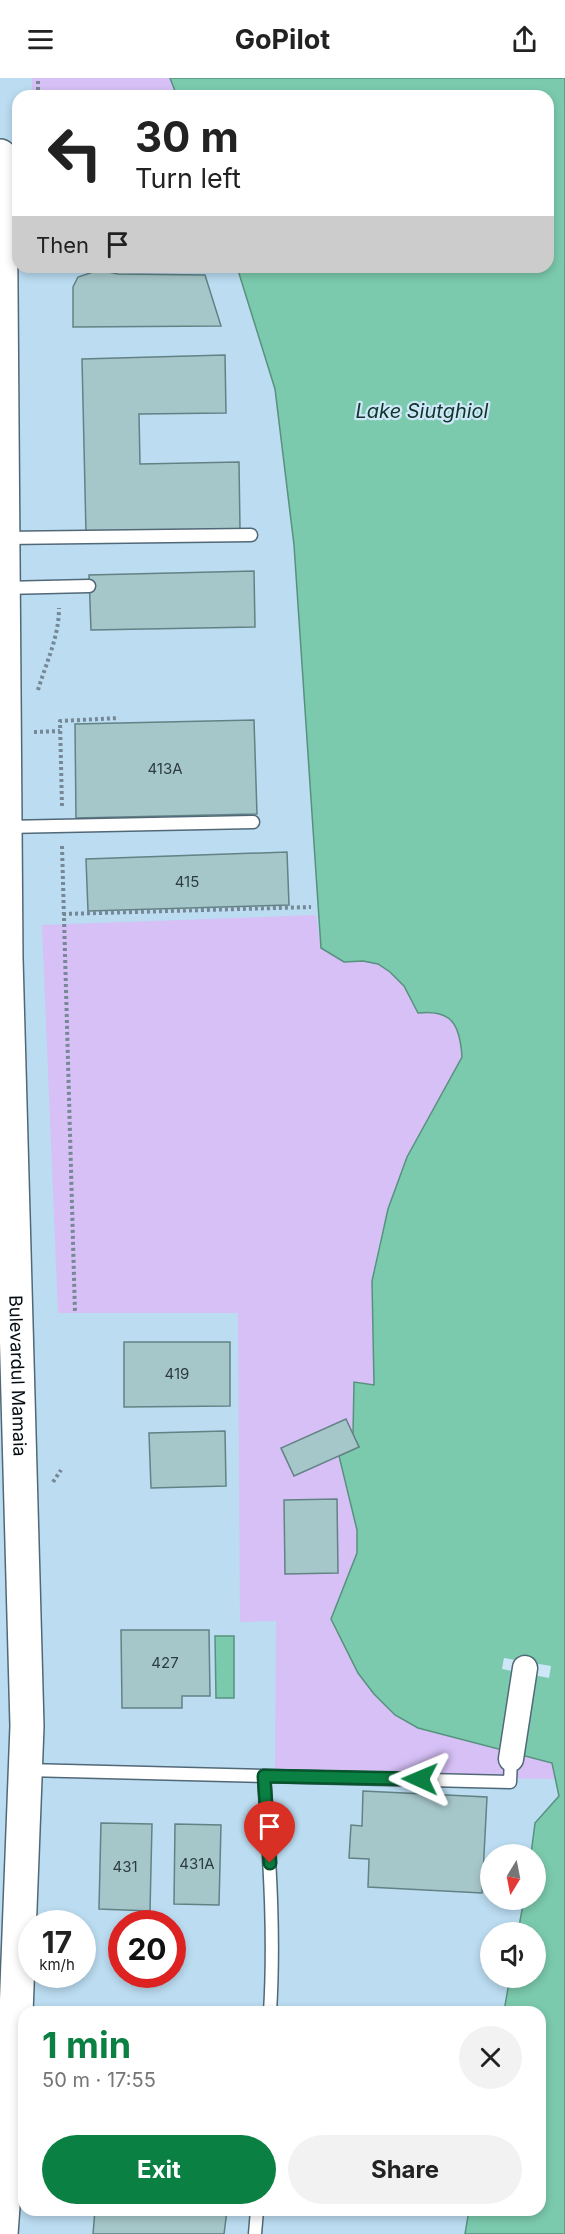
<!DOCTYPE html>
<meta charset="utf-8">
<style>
body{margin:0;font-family:Inter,sans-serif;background:#f2f2f2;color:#222;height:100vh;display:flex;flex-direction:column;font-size:22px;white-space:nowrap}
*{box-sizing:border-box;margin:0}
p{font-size:20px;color:#767676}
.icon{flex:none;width:33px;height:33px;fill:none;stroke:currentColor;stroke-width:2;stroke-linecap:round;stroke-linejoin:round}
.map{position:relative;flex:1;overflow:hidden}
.panel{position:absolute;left:18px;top:1928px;width:528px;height:210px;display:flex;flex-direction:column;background:#fff;border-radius:18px;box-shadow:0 3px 9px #0003}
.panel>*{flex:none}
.guide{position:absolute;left:12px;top:12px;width:542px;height:183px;border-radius:18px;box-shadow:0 3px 9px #0003;background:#fff;color:#222;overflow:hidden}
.needle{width:39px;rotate:190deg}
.controls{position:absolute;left:480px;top:1766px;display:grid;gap:12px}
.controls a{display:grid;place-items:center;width:66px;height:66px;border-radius:50%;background:#fff;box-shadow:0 3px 9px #0003;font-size:30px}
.speed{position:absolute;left:18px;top:1832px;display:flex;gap:12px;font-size:30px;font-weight:700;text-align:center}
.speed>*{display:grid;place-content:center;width:78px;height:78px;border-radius:50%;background:#fff;box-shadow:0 3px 9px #0003;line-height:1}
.speed small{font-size:15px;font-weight:400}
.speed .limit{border:9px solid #d22;background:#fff;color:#111}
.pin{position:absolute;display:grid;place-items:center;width:51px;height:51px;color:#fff;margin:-62px -26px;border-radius:50% 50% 50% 0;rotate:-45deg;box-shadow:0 0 6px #0007}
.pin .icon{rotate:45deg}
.me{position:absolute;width:66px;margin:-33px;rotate:271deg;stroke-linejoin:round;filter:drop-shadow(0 0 4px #0008)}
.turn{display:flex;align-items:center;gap:21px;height:126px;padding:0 24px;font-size:27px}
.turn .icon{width:78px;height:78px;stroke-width:2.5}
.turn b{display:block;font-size:42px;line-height:51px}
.then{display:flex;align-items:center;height:57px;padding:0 24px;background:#0003;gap:12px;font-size:22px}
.round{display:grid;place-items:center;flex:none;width:63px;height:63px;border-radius:32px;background:#f2f2f2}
.head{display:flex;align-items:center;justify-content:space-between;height:102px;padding:0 24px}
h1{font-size:36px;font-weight:700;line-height:45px;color:#0b8043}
.button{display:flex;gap:12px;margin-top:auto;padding:12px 24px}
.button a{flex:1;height:69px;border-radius:36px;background:#0b8043;color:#fff;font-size:24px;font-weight:700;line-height:69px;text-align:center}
.button a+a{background:#f2f2f2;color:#222}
header{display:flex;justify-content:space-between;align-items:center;height:78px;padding:0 24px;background:#fff;font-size:27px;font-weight:700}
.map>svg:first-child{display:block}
.built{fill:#bbdcf1;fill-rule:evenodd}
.green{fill:#d6c0f6}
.water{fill:#7bcaad;stroke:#58917f;stroke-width:1.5}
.pier{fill:#cde7f8}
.building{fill:#a6c7ca;stroke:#628284;stroke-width:1.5}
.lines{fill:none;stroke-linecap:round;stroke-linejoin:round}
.lane-casing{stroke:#516877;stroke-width:15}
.street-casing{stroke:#516877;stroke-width:27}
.secondary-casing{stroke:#516877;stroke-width:36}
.path{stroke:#768895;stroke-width:4;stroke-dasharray:3 3;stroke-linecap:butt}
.lane{stroke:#fff;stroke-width:12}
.street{stroke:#fff;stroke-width:24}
.secondary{stroke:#fff;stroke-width:33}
.route-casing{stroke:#07532c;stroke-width:15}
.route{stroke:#0b8043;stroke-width:10}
.labels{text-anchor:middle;stroke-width:4.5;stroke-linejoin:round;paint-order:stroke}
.number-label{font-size:15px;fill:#2d3c41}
.street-label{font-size:18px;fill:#050d13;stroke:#cde7f8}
.water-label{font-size:20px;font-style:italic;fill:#103529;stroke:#cde7f8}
</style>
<header><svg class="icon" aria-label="menu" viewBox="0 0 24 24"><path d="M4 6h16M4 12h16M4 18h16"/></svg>GoPilot<svg class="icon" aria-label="share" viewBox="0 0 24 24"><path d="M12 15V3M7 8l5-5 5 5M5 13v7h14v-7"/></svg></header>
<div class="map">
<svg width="565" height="2156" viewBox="0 0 565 2156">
<rect width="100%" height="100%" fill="#cde7f8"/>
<!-- built -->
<path class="built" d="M0,0H170L177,18H18V189H237L275,311L294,467L321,869L363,883L375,1285L331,1541L552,1685L559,1718L535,1745L531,1776H490V1821H524L518,1854H490V1899H510L504,1933L24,1934V2132H469L465,2156H0ZM32,1845H82V1896H32ZM122,1845H172V1896H122Z"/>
<!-- green -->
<g class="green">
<polygon points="32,0 236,0 228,18 32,18"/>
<path d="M316,837L321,870L344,884L363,883L378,886L390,894L404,908L418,935C452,931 460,947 462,979C422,1052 383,1117 373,1202C369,1236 376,1272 374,1307L355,1304L353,1357L359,1369L339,1378L357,1452V1475L331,1541L395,1637L418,1651L552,1685L556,1701L275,1698L276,1543L240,1544L238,1235H58L42,847Z"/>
</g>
<!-- water -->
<g class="water">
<path d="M170,0H565V2156H465L469,2132H540V1934L504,1933L510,1899H536V1854H518L524,1821H536V1776H531L535,1745L559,1718L552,1685L418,1650L395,1637L374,1616L358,1595L331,1541L357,1475V1452L339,1378L359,1369L353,1357L354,1304L374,1307L372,1203L388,1131L407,1079L462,979C460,947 452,931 418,935L404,908L390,894L378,886L363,883L344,884L321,870L294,467L275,311L237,189H548V18H177Z"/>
<polygon points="215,1558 234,1558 234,1620 216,1620"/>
</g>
<!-- pier -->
<polygon class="pier" points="504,1580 551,1588 549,1600 502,1591"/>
<!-- building -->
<g class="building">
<polygon points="99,192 118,196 205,197 221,248 73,249 73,209 78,199"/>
<polygon points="225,277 226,335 139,336 140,386 239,384 240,452 86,455 82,281"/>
<polygon points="254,493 255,549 91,552 89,497"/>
<polygon points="254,642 257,736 76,740 75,646"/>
<polygon points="287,774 289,827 88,833 86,781"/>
<polygon points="124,1264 230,1264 230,1328 124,1329"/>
<polygon points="346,1341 359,1369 294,1398 281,1370"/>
<polygon points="225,1353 226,1408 151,1410 149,1355"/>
<polygon points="337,1421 338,1495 285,1496 284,1422"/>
<polygon points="121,1552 209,1552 210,1618 182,1618 182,1630 122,1630"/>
<polygon points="363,1713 487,1719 482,1815 368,1809 369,1781 349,1780 351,1747 362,1748"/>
<polygon points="101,1745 152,1746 150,1833 99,1831"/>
<polygon points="175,1746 221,1747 219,1827 174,1826"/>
<polygon points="95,2132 227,2132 224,2156 93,2156"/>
</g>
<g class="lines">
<!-- lane casing -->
<g class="lane-casing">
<g id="lane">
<polyline points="4,460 251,457"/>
<polyline points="4,510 89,508"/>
<polyline points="6,749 253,744"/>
<polyline points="26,1692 510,1704 511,1681"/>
<path d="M264,1698C269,1777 275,1854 270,1934"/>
<polyline points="255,2156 257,2132"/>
</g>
</g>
<!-- street casing -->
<g class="street-casing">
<polyline id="street" points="511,1681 525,1590"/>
</g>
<!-- secondary casing -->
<g class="secondary-casing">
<g id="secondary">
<path id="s1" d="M0,78L6,880L27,1648L15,1961L1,2156"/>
</g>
</g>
<!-- path -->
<g class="path">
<polyline points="38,18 38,0"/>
<path d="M38,612C46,585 59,559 59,530"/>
<polyline points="34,654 60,653"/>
<polyline points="62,728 60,643 119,640"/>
<polyline points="62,768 75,1235"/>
<polyline points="63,836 311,829"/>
<polyline points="53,1404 61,1392"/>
</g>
<!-- lane -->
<use href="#lane" class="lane"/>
<!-- street -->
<use href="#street" class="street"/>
<!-- secondary -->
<use href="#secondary" class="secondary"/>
</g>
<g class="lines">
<!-- route casing -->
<g class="route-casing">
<polyline id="route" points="270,1785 264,1698 420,1701"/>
</g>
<!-- route -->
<use href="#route" class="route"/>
</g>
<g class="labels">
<!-- number labels -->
<g class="number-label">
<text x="165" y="696">413A</text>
<text x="187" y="809">415</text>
<text x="177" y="1301">419</text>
<text x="165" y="1590">427</text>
<text x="197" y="1791">431A</text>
<text x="125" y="1794">431</text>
</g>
<!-- street labels -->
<g class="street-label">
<text dy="6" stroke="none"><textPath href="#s1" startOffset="1220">Bulevardul Mamaia</textPath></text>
</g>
<!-- water labels -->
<g class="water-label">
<text x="422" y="340">Lake Siutghiol</text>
</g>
</g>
</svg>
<div class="controls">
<a><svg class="needle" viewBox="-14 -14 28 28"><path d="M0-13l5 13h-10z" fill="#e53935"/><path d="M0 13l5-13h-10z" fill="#767676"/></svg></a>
<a><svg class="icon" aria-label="sound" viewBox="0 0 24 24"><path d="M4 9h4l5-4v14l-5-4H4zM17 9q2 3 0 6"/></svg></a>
</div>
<div class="speed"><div>17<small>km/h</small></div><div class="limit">20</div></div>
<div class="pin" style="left:270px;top:1785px;background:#d93025"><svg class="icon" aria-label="arrive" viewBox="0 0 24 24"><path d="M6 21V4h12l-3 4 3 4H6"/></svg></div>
<svg class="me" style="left:420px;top:1701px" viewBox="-20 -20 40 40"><path d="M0-17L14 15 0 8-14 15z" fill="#0b8043" stroke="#fff" stroke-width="4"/></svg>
<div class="guide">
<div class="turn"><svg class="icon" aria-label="left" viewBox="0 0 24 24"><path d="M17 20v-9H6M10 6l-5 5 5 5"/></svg><div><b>30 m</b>Turn left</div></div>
<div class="then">Then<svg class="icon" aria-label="arrive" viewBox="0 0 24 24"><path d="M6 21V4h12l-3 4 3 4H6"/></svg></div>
</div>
<section class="panel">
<div class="head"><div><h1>1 min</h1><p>50 m · 17:55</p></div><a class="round"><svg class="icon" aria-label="close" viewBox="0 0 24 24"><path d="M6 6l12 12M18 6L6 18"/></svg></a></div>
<div class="button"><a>Exit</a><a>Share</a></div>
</section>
</div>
